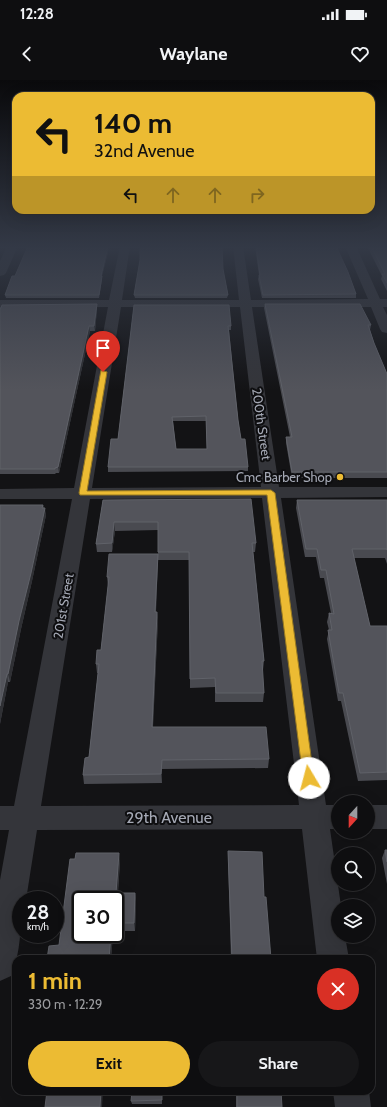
<!DOCTYPE html>
<meta charset="utf-8">
<style>
body{margin:0;font-family:Cabin,sans-serif;background:#171719;color:#f1f3f6;height:100vh;display:flex;flex-direction:column;font-size:15px;white-space:nowrap}
*{box-sizing:border-box;margin:0}
p{font-size:13px;color:#9b9c9f}
.icon{flex:none;width:22px;height:22px;fill:none;stroke:currentColor;stroke-width:2;stroke-linecap:round;stroke-linejoin:round}
.map{position:relative;flex:1;overflow:hidden}
.panel{position:absolute;left:12px;top:875px;width:363px;height:140px;display:flex;flex-direction:column;background:#0e0e10;border-radius:12px;box-shadow:0 4px 16px #0002,0 0 0 1px #2e2e30}
.panel>*{flex:none}
.top-card{position:absolute;left:12px;top:12px;width:363px;height:122px;border-radius:12px;box-shadow:0 4px 16px #0002,0 0 0 1px #2e2e30;background:#ecbb33;color:#111;overflow:hidden}
.needle{width:26px;rotate:201deg}
.controls{position:absolute;left:331px;top:715px;display:grid;gap:8px}
.controls a{display:grid;place-items:center;width:44px;height:44px;border-radius:50%;background:#0e0e10;box-shadow:0 4px 16px #0002,0 0 0 1px #2e2e30;font-size:20px}
.speed{position:absolute;left:12px;top:811px;display:flex;gap:8px;font-size:20px;font-weight:700;text-align:center}
.speed>*{display:grid;place-content:center;width:52px;height:52px;border-radius:50%;background:#0e0e10;box-shadow:0 4px 16px #0002,0 0 0 1px #2e2e30;line-height:1}
.speed small{font-size:10px;font-weight:400}
.speed .limit{border:2px solid #111;border-radius:6px;background:#fff;color:#111}
.pin{position:absolute;display:grid;place-items:center;width:34px;height:34px;color:#fff;margin:-41px -17px;border-radius:50% 50% 50% 0;rotate:-45deg;box-shadow:0 0 4px #0007}
.pin .icon{rotate:45deg}
.me{position:absolute;width:44px;margin:-22px;rotate:352deg;stroke-linejoin:round;filter:drop-shadow(0 0 3px #0008)}
.turn{display:flex;align-items:center;gap:14px;height:84px;padding:0 16px;font-size:18px}
.turn .icon{width:52px;height:52px;stroke-width:2.5}
.turn b{display:block;font-size:28px;line-height:34px}
.lanes{display:flex;align-items:center;height:38px;padding:0 16px;background:#0003;justify-content:center;gap:20px;direction:ltr}
.lanes .off{opacity:.35}
.round{display:grid;place-items:center;flex:none;width:42px;height:42px;border-radius:21px;background:#171719}
.headline{display:flex;align-items:center;justify-content:space-between;height:68px;padding:0 16px}
h1{font-size:24px;font-weight:700;line-height:30px;color:#ecbb33}
.button{display:flex;gap:8px;margin-top:auto;padding:8px 16px}
.button a{flex:1;height:46px;border-radius:24px;background:#ecbb33;color:#111;font-size:16px;font-weight:700;line-height:46px;text-align:center}
.button a+a{background:#171719;color:#f1f3f6}
.status{display:flex;justify-content:space-between;align-items:center;height:28px;padding:0 20px;background:#0e0e10;direction:ltr}
.status svg{height:11px;fill:currentColor}
header{display:flex;justify-content:space-between;align-items:center;height:52px;padding:0 16px;background:#0e0e10;font-size:18px;font-weight:700}
.map>svg:first-child{display:block}
.lines{fill:none;stroke-linecap:round;stroke-linejoin:round}
.minor{fill:#34353a;fill-rule:evenodd}
.wall{fill:#494a50;fill-rule:evenodd}
.shaded-wall{fill:#2f3034}
.building{fill:#53545b;stroke:#606269;fill-rule:evenodd}
.route{fill:#ecbb33;stroke:#997a21}
.poi-dot{fill:#ecbb33;stroke:#0e0e10;stroke-width:1.5}
.labels{text-anchor:middle;stroke-width:4;stroke-linejoin:round;paint-order:stroke}
.street-label{font-size:13px;fill:#a5a9b5;stroke:#0e0e10}
.poi-label{font-size:13px;fill:#a5a9b5;stroke:#0e0e10;text-anchor:end}
.near-street-label{font-size:16px;fill:#a5a9b5;stroke:#0e0e10}
</style>
<div class="status"><b>12:28</b><svg viewBox="0 0 49 12"><path d="M0 12V9h3v3zM5 12V6h3v6zM10 12V3h3v9zM15 12V0h3v12zM26 1h20v11H26zM47 4h2v5h-2z"/></svg></div>
<header><svg class="icon" aria-label="back" viewBox="0 0 24 24"><path d="M15 5l-7 7 7 7"/></svg>Waylane<svg class="icon" aria-label="heart" viewBox="0 0 24 24"><path d="M12 20l-8-8c-3-5 5-10 8-4 3-6 11-1 8 4z"/></svg></header>
<div class="map">
<svg width="387" height="1027" viewBox="0 0 387 1027">
<rect width="100%" height="100%" fill="#131315"/>
<g class="lines">
<!-- minor -->
<g class="minor">
<polygon points="7,166 18,166 6,193 4,195 0,196 0,181"/>
<path d="M120,166H130L122,220H239L233,166H243L251,220L368,219L345,166H356L380,219H387V227H383L387,235V253L382,252L380,249L371,227H252L279,407H387V417L281,418L326,725H338V749H330L341,826H338V856H345L349,879H317L302,749L37,750L26,820H21C21,846 21,873 11,896L0,901V800L9,750H0V726H14L72,419H0V409L74,408L108,227L0,228V220H109ZM121,227H240L261,407L92,408ZM262,418L299,725L41,726L90,419Z"/>
<rect x="368" y="725" width="19" height="24"/>
<polygon points="333,1011 369,1011 371,1027 335,1027"/>
</g>
</g>
<!-- wall -->
<g class="wall">
<polygon points="255,166 336,166 356,214 356,218 262,218 258,199 259,195"/>
<polygon points="367,166 387,166 387,211 381,199 382,196"/>
<polygon points="108,172 102,196 102,199 99,218 6,218 5,215 15,196"/>
<polygon points="140,180 223,189 228,215 227,218 135,218 134,215"/>
<polygon points="265,224 371,245 370,250 374,263 387,294 387,398 292,398 286,363 286,357 290,357 264,228"/>
<path d="M134,225L231,246V250H229L238,340L241,359L248,387V391L108,392V387L118,359ZM173,341H206L207,369H176Z"/>
<polygon points="0,228 97,229 95,251 90,251 59,393 56,393 55,394 0,394"/>
<polygon points="103,420 256,463 255,472 253,472 264,581 263,590 262,590 264,613 263,622 215,622 215,607 190,608 190,480 158,480 156,532 157,532 158,540 153,647 269,679 268,688 162,689 162,703 84,704 83,695 89,677 98,593 97,593 96,584 101,570 108,506 107,497 158,474 158,450 115,451 112,472 97,472 96,464"/>
<polygon points="297,420 387,420 387,484 385,478 354,478 370,546 387,546 387,700 358,701 341,621 338,621 327,559 329,550 327,542 329,533 331,533 324,498 320,498 316,477 305,477 296,428"/>
<polygon points="0,425 43,425 46,435 32,501 21,549 10,602 8,602 0,644"/>
<polygon points="385,770 387,770 387,804 382,778"/>
<polygon points="228,771 264,817 271,879 231,879 228,780"/>
<polygon points="120,781 118,813 135,813 136,821 135,851 115,851 115,820 81,854 113,854 111,879 47,879 59,865"/>
<polygon points="43,1011 103,1011 44,1013"/>
<polygon points="162,1011 162,1024 132,1024 131,1021"/>
<polygon points="236,1011 281,1011 282,1027 236,1027"/>
</g>
<!-- shaded-wall -->
<g class="shaded-wall">
<polygon points="108,166 109,166 108,172 101,199 101,196"/>
<polygon points="102,196 102,199 99,218 99,215"/>
<polygon points="97,224 97,229 95,251 94,246"/>
<polygon points="89,246 90,251 59,393 58,387"/>
<polygon points="43,425 44,432 45,428 46,435 32,501 21,549 10,602 8,594"/>
<polygon points="114,442 115,451 112,472 112,463"/>
<polygon points="158,474 158,483 155,541 155,532"/>
<polygon points="157,532 158,540 152,656 152,647"/>
<polygon points="7,594 8,602 0,644 0,626"/>
<polygon points="162,680 162,703 161,694"/>
<polygon points="119,773 120,781 117,821 116,813"/>
<polygon points="135,813 136,821 135,851 134,843"/>
<polygon points="111,854 113,854 111,879 109,879"/>
<polygon points="101,1011 103,1011 102,1027 100,1027"/>
</g>
<!-- building -->
<g class="building">
<polygon points="28,166 108,166 101,196 102,196 99,215 5,215 12,196 15,196"/>
<polygon points="140,166 222,166 223,189 228,215 134,215 140,180"/>
<polygon points="256,166 336,166 348,192 356,214 263,215 259,195 260,195"/>
<polygon points="371,166 387,166 387,203 382,194 385,194"/>
<polygon points="97,224 94,246 89,246 58,387 55,388 55,389 0,389 0,228 1,228 2,225"/>
<polygon points="265,224 360,224 371,245 368,245 374,263 387,294 387,392 292,392 286,357 292,357"/>
<path d="M134,225H229L231,246H228L238,340L241,359H245L248,387H108L111,359H118ZM206,336L207,369H176L172,337Z"/>
<polygon points="251,419 256,463 252,463 264,581 262,581 264,613 216,613 215,598 190,599 189,472 158,472 158,442 114,442 112,463 96,464 103,420"/>
<polygon points="297,420 387,420 387,470 387,469 352,469 370,546 387,546 387,692 360,693 343,613 339,613 328,550 332,550 329,533 334,534 326,490 321,490 317,469 306,469"/>
<polygon points="0,425 43,425 42,428 45,428 31,493 19,541 8,594 7,594 0,626"/>
<polygon points="109,474 158,474 155,532 157,532 152,647 266,647 269,679 162,680 161,694 83,695 85,678 89,677 99,584 96,584 97,570 101,570 109,497 107,497"/>
<polygon points="385,770 387,770 387,782"/>
<polygon points="228,771 262,772 264,817 266,817 271,879 232,879"/>
<polygon points="76,773 119,773 116,813 135,813 134,843 115,843 115,820 81,820 81,854 111,854 109,879 47,879 49,866 59,865 70,779 75,779"/>
<polygon points="47,1011 101,1011 100,1027 45,1027"/>
<polygon points="132,1011 162,1011 162,1020 131,1021"/>
<polygon points="237,1011 281,1011 282,1027 237,1027"/>
</g>
<!-- sky -->
<linearGradient id="sky" x2="0" y2="1"><stop stop-color="#0a0a0c"/><stop offset="0.54" stop-color="#333946"/><stop offset="1" stop-color="#333946" stop-opacity="0"/></linearGradient>
<rect width="387" height="310" fill="url(#sky)"/>
<!-- route -->
<polygon class="route" points="101,290 107,292 87,411 271,410 275,413 314,698 313,701 309,703 305,701 303,698 267,415 80,415 79,413"/>
<!-- markers -->
<circle class="poi-dot" cx="340" cy="397" r="4"/>
<g class="labels">
<!-- street labels -->
<g class="street-label">
<text transform="translate(262 344) rotate(82)" y="5">200th Street</text>
<text transform="translate(63 526) rotate(-80)" y="5">201st Street</text>
</g>
<!-- poi labels -->
<g class="poi-label">
<text x="332" y="402">Cmc Barber Shop</text>
</g>
<!-- near-street labels -->
<g class="near-street-label">
<text x="169" y="743">29th Avenue</text>
</g>
</g>
</svg>
<div class="controls">
<a><svg class="needle" viewBox="-14 -14 28 28"><path d="M0-13l5 13h-10z" fill="#e53935"/><path d="M0 13l5-13h-10z" fill="#9b9c9f"/></svg></a>
<a><svg class="icon" aria-label="search" viewBox="0 0 24 24"><circle cx="10" cy="10" r="6"/><path d="M15 15l6 6"/></svg></a>
<a><svg class="icon" aria-label="layers" viewBox="0 0 24 24"><path d="M12 4l9 5-9 5-9-5zM3 14l9 5 9-5"/></svg></a>
</div>
<div class="speed"><div>28<small>km/h</small></div><div class="limit">30</div></div>
<div class="pin" style="left:103px;top:292px;background:#d93025"><svg class="icon" aria-label="arrive" viewBox="0 0 24 24"><path d="M6 21V4h12l-3 4 3 4H6"/></svg></div>
<svg class="me" style="left:309px;top:698px" viewBox="-20 -20 40 40"><circle r="19" fill="#fff"/><path d="M0-13L10 11 0 6-10 11z" fill="#ecbb33"/></svg>
<div class="top-card">
<div class="turn"><svg class="icon" aria-label="left" viewBox="0 0 24 24"><path d="M17 20v-9H6M10 6l-5 5 5 5"/></svg><div><b>140 m</b>32nd Avenue</div></div>
<div class="lanes"><svg class="icon" aria-label="left" viewBox="0 0 24 24"><path d="M17 20v-9H6M10 6l-5 5 5 5"/></svg><svg class="icon off" aria-label="ahead" viewBox="0 0 24 24"><path d="M12 20V5M6 11l6-6 6 6"/></svg><svg class="icon off" aria-label="ahead" viewBox="0 0 24 24"><path d="M12 20V5M6 11l6-6 6 6"/></svg><svg class="icon off" aria-label="right" viewBox="0 0 24 24"><path d="M7 20v-9h11M14 6l5 5-5 5"/></svg></div>
</div>
<section class="panel">
<div class="headline"><div><h1>1 min</h1><p>330 m · 12:29</p></div><a class="round" style="background:#d93025;color:#fff"><svg class="icon" aria-label="close" viewBox="0 0 24 24"><path d="M6 6l12 12M18 6L6 18"/></svg></a></div>
<div class="button"><a>Exit</a><a>Share</a></div>
</section>
</div>
